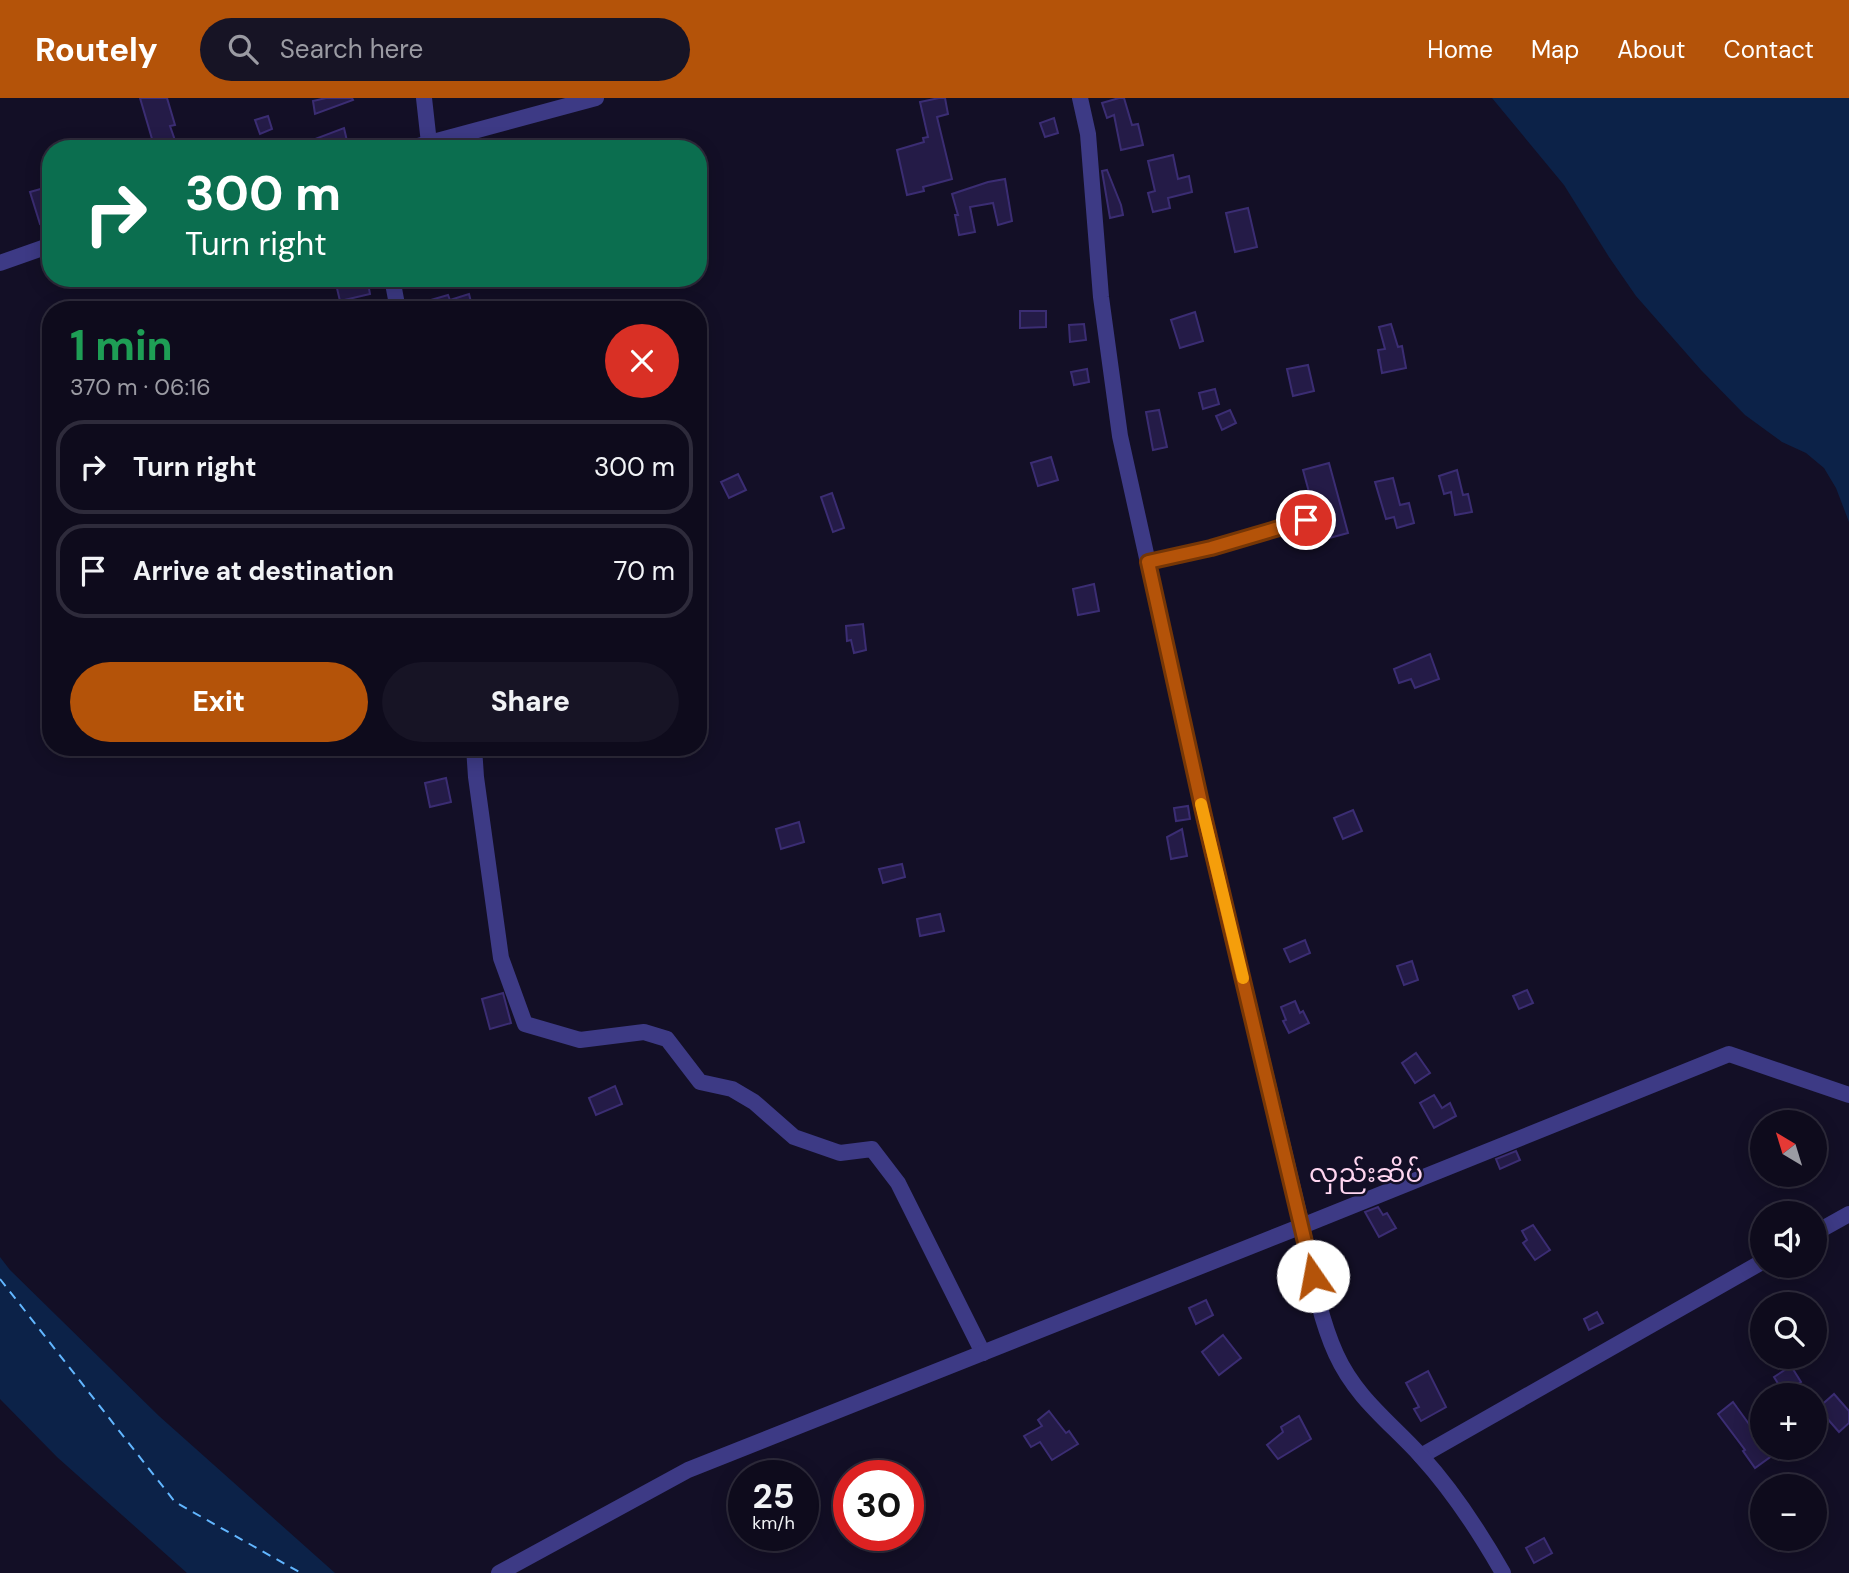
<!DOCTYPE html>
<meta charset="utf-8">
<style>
body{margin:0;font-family:"DM Sans","Noto Sans Myanmar",sans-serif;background:#171425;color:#f1f3f6;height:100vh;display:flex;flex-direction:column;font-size:26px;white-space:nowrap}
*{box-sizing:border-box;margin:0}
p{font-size:23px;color:#9b9ba3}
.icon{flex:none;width:38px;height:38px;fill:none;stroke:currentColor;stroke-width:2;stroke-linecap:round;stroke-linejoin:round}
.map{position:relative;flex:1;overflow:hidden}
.sheet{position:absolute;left:42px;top:203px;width:665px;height:455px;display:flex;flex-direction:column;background:#0e0b1c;border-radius:28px;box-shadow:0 4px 18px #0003,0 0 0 2px #2e2b3b}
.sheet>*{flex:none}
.hud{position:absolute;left:42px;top:42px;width:665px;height:147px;border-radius:28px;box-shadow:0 4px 18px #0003,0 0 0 2px #2e2b3b;background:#0b6e4f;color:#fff;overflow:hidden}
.needle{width:46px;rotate:322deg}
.controls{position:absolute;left:1750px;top:1012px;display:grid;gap:14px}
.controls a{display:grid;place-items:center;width:77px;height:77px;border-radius:50%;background:#0e0b1c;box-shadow:0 4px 18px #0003,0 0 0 2px #2e2b3b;font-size:35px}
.speed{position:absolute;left:728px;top:1362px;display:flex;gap:14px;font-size:35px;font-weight:700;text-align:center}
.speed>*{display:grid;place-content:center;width:91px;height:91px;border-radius:50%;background:#0e0b1c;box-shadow:0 4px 18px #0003,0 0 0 2px #2e2b3b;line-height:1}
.speed small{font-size:18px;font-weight:400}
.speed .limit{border:10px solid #d22;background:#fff;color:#111}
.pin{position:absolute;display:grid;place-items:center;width:60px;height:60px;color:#fff;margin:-30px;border:4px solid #fff;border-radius:50%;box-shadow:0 2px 7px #0007}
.me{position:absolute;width:77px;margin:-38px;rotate:348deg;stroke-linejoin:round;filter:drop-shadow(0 0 5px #0008)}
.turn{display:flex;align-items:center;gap:24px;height:147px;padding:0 28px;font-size:32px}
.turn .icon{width:91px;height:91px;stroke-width:2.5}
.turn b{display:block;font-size:49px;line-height:60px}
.round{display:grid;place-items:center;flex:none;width:74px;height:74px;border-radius:37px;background:#171425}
.head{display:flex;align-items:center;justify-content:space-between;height:119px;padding:0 28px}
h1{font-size:42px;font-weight:800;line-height:52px;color:#1e9e55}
.primary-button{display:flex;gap:14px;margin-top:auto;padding:14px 28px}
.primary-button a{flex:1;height:80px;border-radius:42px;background:#b45309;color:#fff;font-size:28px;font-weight:800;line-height:80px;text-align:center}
.primary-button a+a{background:#171425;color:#f1f3f6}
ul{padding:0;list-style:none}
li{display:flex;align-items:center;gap:21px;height:94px;margin:0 14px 10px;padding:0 14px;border:4px solid #2e2b3b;border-radius:28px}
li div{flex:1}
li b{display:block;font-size:26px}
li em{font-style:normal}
header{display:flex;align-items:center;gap:42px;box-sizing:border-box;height:98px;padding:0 35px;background:#b45309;color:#fff}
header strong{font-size:33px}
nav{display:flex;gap:38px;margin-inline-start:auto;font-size:24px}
.search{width:490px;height:63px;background:#171425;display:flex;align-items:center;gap:18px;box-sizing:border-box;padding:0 24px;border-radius:38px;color:#9b9ba3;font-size:26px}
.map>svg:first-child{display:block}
.water{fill:#0c2248}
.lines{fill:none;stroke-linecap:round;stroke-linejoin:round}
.ferry{stroke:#62b6ff;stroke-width:2;stroke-dasharray:9 7;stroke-linecap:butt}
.building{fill:#241b47;stroke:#3b2d73;stroke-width:2}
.lane{stroke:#3d3a85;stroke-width:8}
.street{stroke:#3d3a85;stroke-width:16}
.route-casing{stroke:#753606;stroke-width:18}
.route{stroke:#b45309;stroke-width:12}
.slow{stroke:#f59e0b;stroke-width:12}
.labels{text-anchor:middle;stroke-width:5;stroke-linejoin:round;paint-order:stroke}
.quarter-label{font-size:26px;fill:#ffd6f0;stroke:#130f26}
</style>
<header>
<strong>Routely</strong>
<div class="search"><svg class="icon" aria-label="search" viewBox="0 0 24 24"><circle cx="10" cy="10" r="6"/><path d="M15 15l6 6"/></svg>Search here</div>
<nav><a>Home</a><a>Map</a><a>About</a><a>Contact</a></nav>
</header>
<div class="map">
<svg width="1849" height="1475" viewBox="0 0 1849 1475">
<rect width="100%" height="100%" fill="#130f26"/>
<!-- water -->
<g class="water">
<polygon points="1492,0 1849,0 1849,424 1836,390 1824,370 1806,355 1782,344 1745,317 1701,272 1636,198 1609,159 1564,87"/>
<polygon points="0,1159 10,1172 159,1318 335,1475 187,1475 57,1359 0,1301"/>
</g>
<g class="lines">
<!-- ferry -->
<polyline class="ferry" points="0,1181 175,1404 301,1475"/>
</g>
<!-- building -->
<g class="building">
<polygon points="140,0 167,0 175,27 170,28 178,51 155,51"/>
<polygon points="326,0 352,0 353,2 315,16 313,3"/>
<polygon points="939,0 945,0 948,16 937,19 952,81 923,89 924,93 907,97 897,52 924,44 923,40 928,39 920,4"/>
<polygon points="1119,0 1124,0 1132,27 1138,26 1143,47 1121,52 1114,17 1107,20 1102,5"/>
<polygon points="268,18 272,31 260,36 255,22"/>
<polygon points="1054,20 1058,35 1045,39 1040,25"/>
<polygon points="344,30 347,43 309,51 307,44"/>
<polygon points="1173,57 1178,81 1189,78 1192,94 1168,100 1170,110 1153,114 1148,95 1155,93 1148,63"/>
<polygon points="1107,72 1121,107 1123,117 1110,120 1102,73"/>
<polygon points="1005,81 1012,123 998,127 993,105 970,109 975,134 959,137 955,117 958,117 952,96 988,84"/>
<polygon points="51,88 51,122 40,126 30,94"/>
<polygon points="1248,110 1257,149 1235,154 1226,115"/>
<polygon points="343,180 367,180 370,196 340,203 335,182"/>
<polygon points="469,196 473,212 410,212 410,208 448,197 450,202"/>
<polygon points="1020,213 1046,213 1046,229 1020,230"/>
<polygon points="1195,214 1203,243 1180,250 1171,222"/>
<polygon points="1084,226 1086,242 1070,244 1069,227"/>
<polygon points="1391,226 1398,249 1402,248 1406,270 1382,275 1378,252 1385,251 1379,229"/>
<polygon points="1308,267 1314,293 1293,298 1287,271"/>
<polygon points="1087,271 1089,284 1074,287 1071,274"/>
<polygon points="1215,291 1219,306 1203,311 1199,295"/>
<polygon points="1159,312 1167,349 1153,352 1146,314"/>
<polygon points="1230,312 1236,325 1222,332 1216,318"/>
<polygon points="1051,359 1058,382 1038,388 1031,365"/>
<polygon points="1329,365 1348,435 1322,442 1303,372"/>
<polygon points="1457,372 1463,397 1468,396 1472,414 1455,417 1451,394 1444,396 1439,378"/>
<polygon points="738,376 746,392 729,400 721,384"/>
<polygon points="1393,380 1400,407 1409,405 1414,425 1397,430 1394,419 1386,421 1375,384"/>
<polygon points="832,395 844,430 833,434 821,399"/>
<polygon points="1094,486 1099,513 1078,517 1073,491"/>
<polygon points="863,526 866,552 854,555 851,542 847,543 846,528"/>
<polygon points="1430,556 1439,581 1415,590 1411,581 1399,585 1394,571"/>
<polygon points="446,680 451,704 430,709 425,685"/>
<polygon points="1188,708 1190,721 1176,723 1174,710"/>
<polygon points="1353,712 1362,733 1343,741 1334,720"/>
<polygon points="799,724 804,744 781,751 776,731"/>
<polygon points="1182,731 1187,758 1171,761 1167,739"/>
<polygon points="902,766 905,779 883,785 879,771"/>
<polygon points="940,816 944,833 920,838 917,821"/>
<polygon points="1305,842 1310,855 1290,864 1284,851"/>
<polygon points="1412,863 1418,882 1404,887 1397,868"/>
<polygon points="1527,892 1533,905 1519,911 1513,898"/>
<polygon points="503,895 511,925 490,931 482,901"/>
<polygon points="1295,903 1300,915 1303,913 1309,925 1289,935 1283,923 1286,922 1281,909"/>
<polygon points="1416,955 1430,975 1415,985 1402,965"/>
<polygon points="615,988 622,1006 596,1017 589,1000"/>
<polygon points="1434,997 1442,1010 1450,1005 1456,1018 1434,1030 1420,1005"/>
<polygon points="1516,1053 1520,1062 1500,1071 1496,1061"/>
<polygon points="1378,1109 1383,1117 1387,1115 1396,1130 1379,1139 1365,1114"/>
<polygon points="1533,1127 1550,1152 1535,1162 1523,1145 1527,1142 1522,1133"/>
<polygon points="1206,1202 1213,1217 1196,1226 1189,1210"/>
<polygon points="1597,1214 1603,1225 1589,1232 1584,1221"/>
<polygon points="1223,1237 1241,1260 1219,1277 1202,1254"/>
<polygon points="1791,1268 1801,1284 1784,1295 1774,1279"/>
<polygon points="1428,1273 1446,1309 1421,1323 1414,1311 1419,1309 1406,1285"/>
<polygon points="1834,1296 1849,1313 1849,1325 1839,1334 1818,1310"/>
<polygon points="1733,1304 1762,1344 1762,1349 1784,1349 1755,1370 1743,1353 1745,1352 1718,1316"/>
<polygon points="1049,1313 1066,1335 1069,1333 1078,1346 1052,1362 1040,1344 1031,1349 1024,1338 1042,1328 1038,1322"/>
<polygon points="1299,1318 1311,1341 1278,1361 1267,1347 1283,1334 1281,1329"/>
<polygon points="1544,1440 1552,1455 1534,1465 1526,1450"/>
</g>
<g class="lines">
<!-- lane -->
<polyline class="lane" points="1148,464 1211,450 1306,422"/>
<!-- street -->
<g class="street">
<polyline points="424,0 429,45"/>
<polyline points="407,51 596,0"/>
<polyline points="0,165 51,147"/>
<polyline points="392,180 398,212"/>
<polyline points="474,649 476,679 501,860 525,926 580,942 644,934 667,941 700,984 732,991 754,1004 794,1039 840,1055 872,1051 898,1085 983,1255"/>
<polyline points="1815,1135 1849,1116"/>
<polyline points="1421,1358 1762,1164"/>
<polyline points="499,1475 688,1372 1302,1128 1204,718 1120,338 1101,199 1088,36 1080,0"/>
<path d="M1503,1475C1479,1433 1453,1393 1421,1358C1390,1324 1356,1300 1336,1256C1318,1216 1311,1170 1302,1128L1729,956L1849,997"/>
</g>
</g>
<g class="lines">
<!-- route casing -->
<g class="route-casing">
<polyline id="route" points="1306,422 1211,450 1148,464 1204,718 1313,1178"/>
</g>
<!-- route -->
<use href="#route" class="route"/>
<!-- slow -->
<polyline class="slow" points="1201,706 1243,880"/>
</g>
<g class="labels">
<!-- quarter labels -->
<g class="quarter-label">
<text x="1366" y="1084">လှည်းဆိပ်</text>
</g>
</g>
</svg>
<div class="controls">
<a><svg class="needle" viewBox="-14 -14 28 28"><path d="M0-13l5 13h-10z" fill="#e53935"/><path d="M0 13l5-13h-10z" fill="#9b9ba3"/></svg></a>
<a><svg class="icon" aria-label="sound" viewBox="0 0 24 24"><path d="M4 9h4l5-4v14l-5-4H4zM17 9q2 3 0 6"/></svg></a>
<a><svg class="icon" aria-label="search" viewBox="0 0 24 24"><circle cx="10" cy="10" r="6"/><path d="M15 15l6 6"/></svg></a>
<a>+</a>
<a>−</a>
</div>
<div class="speed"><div>25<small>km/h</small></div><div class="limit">30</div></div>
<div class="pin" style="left:1306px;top:422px;background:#d93025"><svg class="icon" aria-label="arrive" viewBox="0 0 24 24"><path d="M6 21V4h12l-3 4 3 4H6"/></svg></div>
<svg class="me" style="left:1313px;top:1178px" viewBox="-20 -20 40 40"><circle r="19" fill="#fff"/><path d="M0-13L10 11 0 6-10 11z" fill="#b45309"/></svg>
<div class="hud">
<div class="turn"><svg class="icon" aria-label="right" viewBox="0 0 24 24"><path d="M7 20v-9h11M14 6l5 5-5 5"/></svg><div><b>300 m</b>Turn right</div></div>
</div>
<section class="sheet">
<div class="head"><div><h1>1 min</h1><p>370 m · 06:16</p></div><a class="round" style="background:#d93025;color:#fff"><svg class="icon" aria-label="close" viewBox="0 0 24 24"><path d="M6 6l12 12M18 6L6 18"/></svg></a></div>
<ul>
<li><svg class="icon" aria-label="right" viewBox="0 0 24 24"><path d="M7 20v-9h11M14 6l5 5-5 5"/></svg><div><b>Turn right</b></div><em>300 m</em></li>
<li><svg class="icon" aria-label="arrive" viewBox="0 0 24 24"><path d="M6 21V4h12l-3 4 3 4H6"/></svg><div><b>Arrive at destination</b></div><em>70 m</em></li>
</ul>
<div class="primary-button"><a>Exit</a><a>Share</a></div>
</section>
</div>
